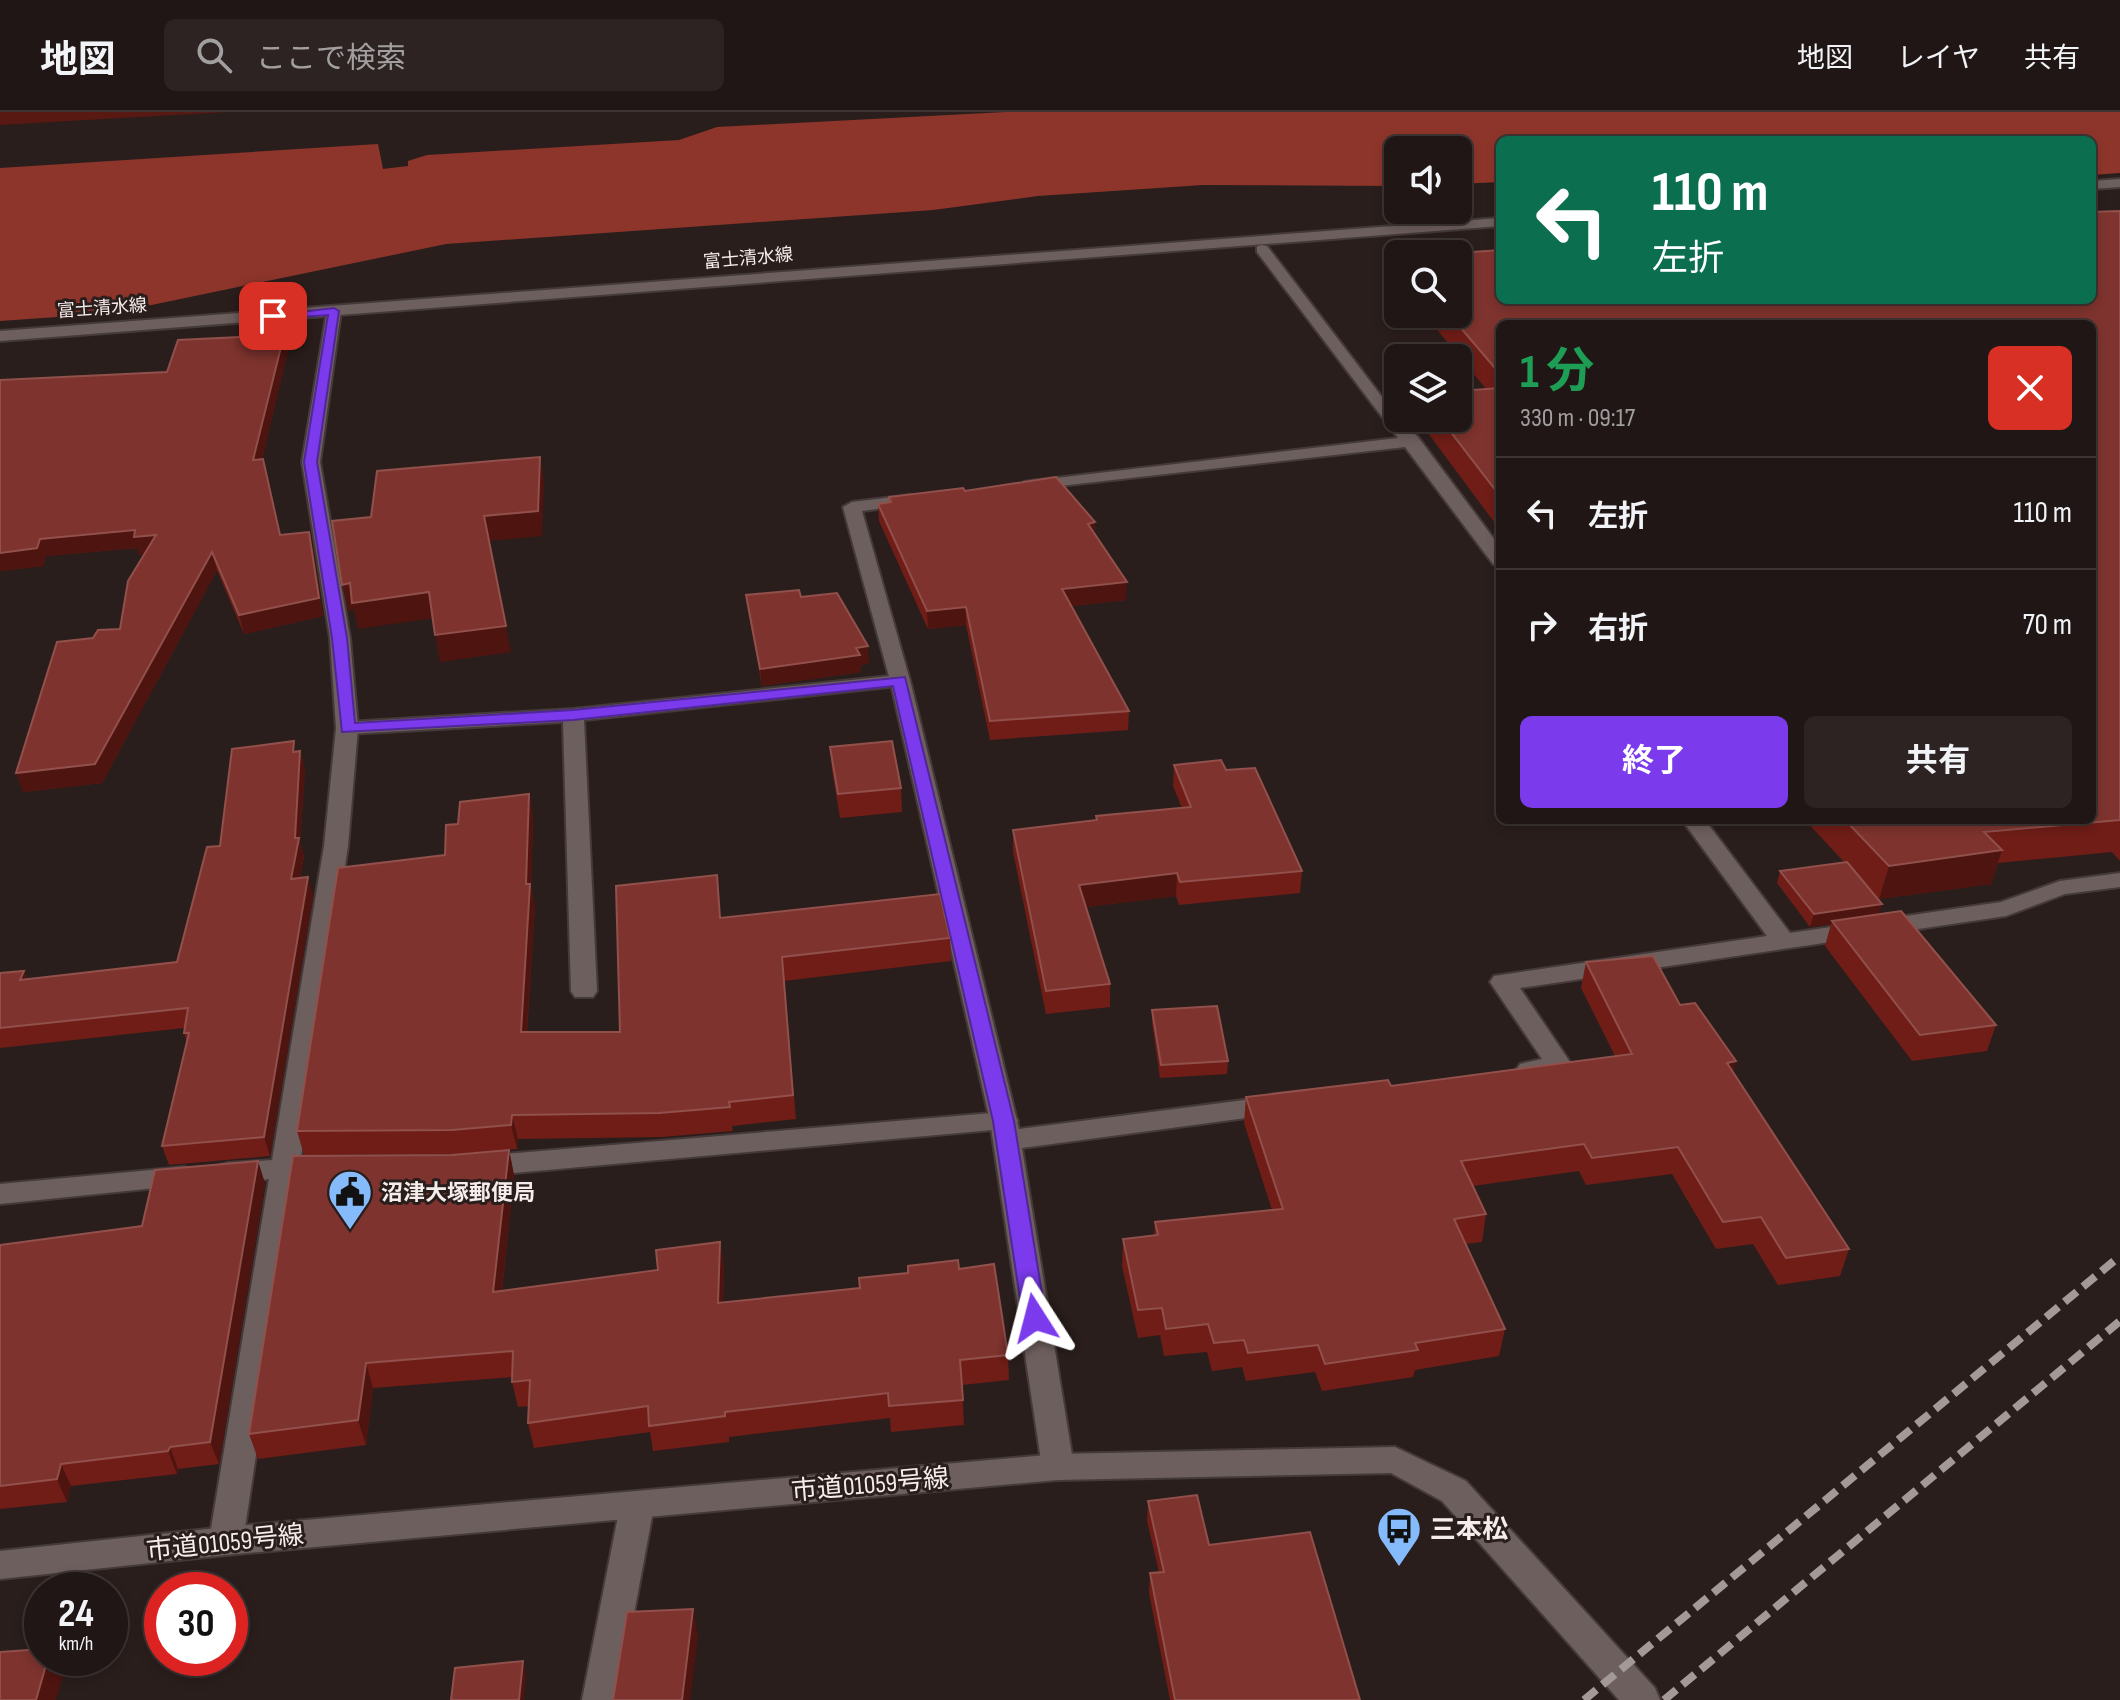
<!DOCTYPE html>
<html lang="ja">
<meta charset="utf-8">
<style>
body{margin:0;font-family:"Sofia Sans Condensed","Noto Sans JP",sans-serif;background:#2d2322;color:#f1f3f6;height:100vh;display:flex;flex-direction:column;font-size:30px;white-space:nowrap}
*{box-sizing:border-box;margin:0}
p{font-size:26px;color:#a29fa0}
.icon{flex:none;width:44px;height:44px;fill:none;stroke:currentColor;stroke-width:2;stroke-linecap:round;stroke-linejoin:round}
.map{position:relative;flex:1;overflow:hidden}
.side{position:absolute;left:1496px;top:208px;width:600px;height:504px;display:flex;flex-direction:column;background:#201615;border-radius:12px;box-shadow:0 4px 12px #0003,0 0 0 2px #3d3534}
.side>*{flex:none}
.hud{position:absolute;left:1496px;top:24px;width:600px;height:168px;border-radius:12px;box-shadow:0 4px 12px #0003,0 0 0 2px #3d3534;background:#0b6e4f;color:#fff;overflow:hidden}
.buttons{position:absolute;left:1384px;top:24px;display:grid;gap:16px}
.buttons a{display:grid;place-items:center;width:88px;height:88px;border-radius:12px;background:#201615;box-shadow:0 4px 12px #0003,0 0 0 2px #3d3534;font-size:40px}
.speed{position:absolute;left:24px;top:1460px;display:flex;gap:16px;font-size:40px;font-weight:700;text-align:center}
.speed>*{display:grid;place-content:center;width:104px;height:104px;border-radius:50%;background:#201615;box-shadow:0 4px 12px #0003,0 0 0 2px #3d3534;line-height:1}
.speed small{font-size:20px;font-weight:400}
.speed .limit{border:12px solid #d22;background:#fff;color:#111}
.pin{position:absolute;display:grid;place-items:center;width:68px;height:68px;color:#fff;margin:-34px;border-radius:16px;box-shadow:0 4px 12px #0006}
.me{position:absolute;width:88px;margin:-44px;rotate:351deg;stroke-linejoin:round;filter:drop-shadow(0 0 6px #0008)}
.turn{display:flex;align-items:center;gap:28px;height:168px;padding:0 24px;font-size:36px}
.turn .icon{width:104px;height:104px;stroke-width:2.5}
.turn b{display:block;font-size:56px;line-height:68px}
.round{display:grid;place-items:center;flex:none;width:84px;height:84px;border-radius:12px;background:#2d2322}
.headline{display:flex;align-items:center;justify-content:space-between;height:136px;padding:0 24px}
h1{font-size:48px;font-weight:700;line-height:60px;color:#1e9e55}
.action{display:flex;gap:16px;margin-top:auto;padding:16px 24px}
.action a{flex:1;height:92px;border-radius:12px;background:#7c3aed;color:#fff;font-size:32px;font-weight:700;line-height:92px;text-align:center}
.action a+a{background:#2d2322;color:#f1f3f6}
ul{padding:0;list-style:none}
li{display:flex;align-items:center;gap:24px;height:112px;padding:0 24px;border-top:2px solid #3d3534}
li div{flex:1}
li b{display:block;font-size:30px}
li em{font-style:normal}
header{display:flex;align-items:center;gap:48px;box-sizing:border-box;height:112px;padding:0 40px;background:#201615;border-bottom:2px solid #3d3534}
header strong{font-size:38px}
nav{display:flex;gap:44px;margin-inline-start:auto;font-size:28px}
.search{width:560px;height:72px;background:#2d2322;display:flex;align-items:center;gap:20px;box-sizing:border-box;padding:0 28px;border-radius:12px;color:#a29fa0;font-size:30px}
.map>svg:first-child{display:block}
.green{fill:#571912}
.forest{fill:#8e352b}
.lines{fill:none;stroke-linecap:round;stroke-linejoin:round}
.lane-casing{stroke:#443a39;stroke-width:4}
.street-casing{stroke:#443a39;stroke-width:4}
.secondary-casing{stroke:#443a39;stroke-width:4}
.lane{fill:#6d5f5d;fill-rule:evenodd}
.street{fill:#6d5f5d;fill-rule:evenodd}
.secondary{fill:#6d5f5d;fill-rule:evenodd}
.rail{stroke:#a39997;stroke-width:8;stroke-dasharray:16 8;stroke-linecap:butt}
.wall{fill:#701d17}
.shaded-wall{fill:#4e140f}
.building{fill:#7e332e;stroke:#91504b;stroke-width:2}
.route{fill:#7c3aed;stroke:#51269a;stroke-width:2}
.labels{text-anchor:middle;stroke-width:6;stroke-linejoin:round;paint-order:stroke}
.far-street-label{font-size:18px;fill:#f5edeb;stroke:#2a1e1c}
.poi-label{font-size:22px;font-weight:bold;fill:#f5edeb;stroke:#2a1e1c;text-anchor:start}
.near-street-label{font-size:26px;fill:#f5edeb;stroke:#2a1e1c}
.near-poi-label{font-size:26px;font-weight:bold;fill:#f5edeb;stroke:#2a1e1c;text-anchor:start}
</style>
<header>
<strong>地図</strong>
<div class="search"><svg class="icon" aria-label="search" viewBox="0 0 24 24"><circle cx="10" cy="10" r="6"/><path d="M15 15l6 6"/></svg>ここで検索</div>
<nav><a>地図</a><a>レイヤ</a><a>共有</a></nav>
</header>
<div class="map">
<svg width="2120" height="1588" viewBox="0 0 2120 1588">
<rect width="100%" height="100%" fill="#2a1e1c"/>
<!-- green -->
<polygon class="green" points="0,0 227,0 0,13"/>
<!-- forest -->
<polygon class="forest" points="1006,0 2120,0 2120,61 2092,63 2092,28 1500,28 1500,70 1458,72 1458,38 1398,38 1398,74 1203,73 1038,84 933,98 446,132 113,201 0,209 0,56 378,32 383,57 408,54 408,49 427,43 679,28 717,15"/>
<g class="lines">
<!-- lane casing -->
<g class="lane-casing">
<g id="lane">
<polygon points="900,563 910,569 907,573 584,608 597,879 593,885 575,885 571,879 563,610 347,622 336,616 347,610 573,597"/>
<polygon points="1004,1000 1014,1002 1018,1009 1014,1016 480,1064 470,1061 466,1054 470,1047 480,1044"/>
<polygon points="303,1046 313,1049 317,1056 313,1063 228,1071 218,1068 214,1061 218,1054 228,1051"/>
<polygon points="184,1055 194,1058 198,1065 194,1072 0,1092 0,1072"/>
</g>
</g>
<!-- street casing -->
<g class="street-casing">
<g id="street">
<polygon points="1262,133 1267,134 1398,306 1418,325 1500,435 1500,454 1493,452 1405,335 1024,378 1024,370 1030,369 1398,326 1257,140 1257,134"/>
<polygon points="334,195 341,199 320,350 350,526 358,616 348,734 243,1429 238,1439 226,1443 214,1439 209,1429 324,734 336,616 330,526 302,350 327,199"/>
<polygon points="910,383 916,384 916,392 862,399 911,572 1019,1017 1275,984 1285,987 1289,993 1285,999 1275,1002 1022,1036 1074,1355 1069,1364 1058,1368 1047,1364 1042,1355 990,1009 891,572 843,395 852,390"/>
<path d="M1682,708H1705L1790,821L2001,790L2060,769L2120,761V775L2065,782L2006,804L1520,876L1572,953L1568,959C1553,963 1535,968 1520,964L1516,958L1520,952L1542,947L1490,870L1494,864L1767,824Z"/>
<polygon points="637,1380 649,1384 654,1394 618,1588 582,1588 620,1394 625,1384"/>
</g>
</g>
<!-- secondary casing -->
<g class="secondary-casing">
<g id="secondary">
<polygon points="2120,67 2120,75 2092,77 2092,69"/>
<polygon points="1500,106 1500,114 0,229 0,219"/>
<polygon points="1395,1335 1466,1369 1655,1576 1660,1588 1619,1588 1442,1389 1391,1361 1058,1368 226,1443 0,1467 0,1439 226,1415 1058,1342"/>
</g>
</g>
<!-- lane -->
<use href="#lane" class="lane"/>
<!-- street -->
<use href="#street" class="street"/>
<!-- secondary -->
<use href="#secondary" class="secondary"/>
<!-- rail -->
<g class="rail">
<polyline points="1584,1588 2120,1144"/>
<polyline points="1664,1588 2120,1209"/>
</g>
</g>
<!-- wall -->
<g class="wall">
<polygon points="2120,99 2120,749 2112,740 1998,751 1991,772 1879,787 1870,778 1879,802 1996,913 1987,939 1912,949 1825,834 1831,812 1810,815 1777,771 1780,759 1844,750 1805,708 2092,708 1500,212 1500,418 1419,309 1419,306 1458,306 1486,277 1424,202 1458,202"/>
<polygon points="288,238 262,347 280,423 313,437 323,504 244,522 217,458 102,671 23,680 93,526 120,517 144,442 139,443 137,436 46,444 43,454 0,459 167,260"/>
<polygon points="965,379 1095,422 1126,488 1072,494 1129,599 1128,618 990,628 966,513 928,517 879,409 878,392 889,390 889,385"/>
<polygon points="746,483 801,485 869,551 861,553 861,560 762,574 748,499"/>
<polygon points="830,635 901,676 902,700 840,706 832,658"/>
<polygon points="300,639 305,657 300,731 304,744 300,766 313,783 270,1044 169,1053 162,1034 187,930 184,921 184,916 0,936 0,861 24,859 27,867 177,850 220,734 297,640"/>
<polygon points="1174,653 1226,658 1302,759 1300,781 1179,793 1176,784 1086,795 1110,872 1110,895 1046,902 1013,740 1013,718 1096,708 1096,704 1182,696 1173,674"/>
<polygon points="529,682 533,705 531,775 535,794 527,920 620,920 721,806 950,826 951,849 784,869 796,1007 732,1014 733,1019 662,1025 518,1027 517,1037 458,1042 304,1043 297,1019 445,743 458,712"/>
<polygon points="1586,850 1680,893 1733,960 1849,1137 1840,1164 1778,1173 1753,1132 1716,1137 1672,1062 1586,1073 1579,1059 1473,1074 1486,1102 1482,1130 1465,1132 1505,1217 1499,1244 1415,1258 1413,1265 1322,1279 1315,1260 1246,1269 1242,1255 1212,1259 1207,1240 1164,1244 1160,1223 1138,1226 1122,1154 1123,1127 1154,1124 1155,1110 1272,1098 1244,1011 1246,985 1391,974 1615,944 1581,876"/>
<polygon points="1152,898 1228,949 1227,962 1160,966 1152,911"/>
<polygon points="509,1038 514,1063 502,1179 658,1158 720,1130 724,1155 723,1191 860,1176 959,1157 1008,1243 1009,1268 962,1273 964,1313 891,1320 890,1306 729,1325 729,1330 653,1339 650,1320 534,1336 528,1311 529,1294 518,1295 512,1270 512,1265 373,1276 366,1333 258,1347 249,1322 452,1043"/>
<polygon points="265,1071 219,1352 178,1357 177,1362 71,1374 67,1390 0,1397 0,1133 142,1114"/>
<polygon points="1148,1389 1209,1433 1360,1588 1170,1588 1149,1481 1150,1461 1159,1460 1147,1409"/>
</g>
<!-- shaded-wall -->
<g class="shaded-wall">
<polygon points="284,223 288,238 258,364 253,348"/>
<polygon points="540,345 544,369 542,424 488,429 484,404"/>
<polygon points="1095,410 1095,428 1088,412"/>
<polygon points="135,418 156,423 161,440 139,443 137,436 46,444 43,454 0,459 0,441 40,427"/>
<polygon points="309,420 313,437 323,504 244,522 239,503"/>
<polygon points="212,440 217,458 102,671 23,680 16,661"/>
<polygon points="1127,470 1126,488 1062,495 1062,477"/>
<polygon points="350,471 429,480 434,506 358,517 354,497 348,499 342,473"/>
<polygon points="966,495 966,513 928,517 927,499"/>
<polygon points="506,514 511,540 440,550 435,523"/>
<polygon points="868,534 869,551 861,553 861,560 762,574 760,557"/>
<polygon points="300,639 305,657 300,731 304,744 296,785 291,767"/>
<polygon points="529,682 533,705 531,775 535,794 525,943 521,920"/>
<polygon points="2002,738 1991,772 1879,787 1889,754"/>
<polygon points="1177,761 1176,784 1079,796 1079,773"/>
<polygon points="308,765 313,783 270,1044 264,1025"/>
<polygon points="1882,792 1878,805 1832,809 1831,812 1810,815 1814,802"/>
<polygon points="24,859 31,877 20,868"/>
<polygon points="1736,949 1730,976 1727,951"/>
<polygon points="512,1003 518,1027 517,1037 511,1013"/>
<polygon points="509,1038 514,1063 499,1205 493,1180"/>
<polygon points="258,1049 265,1071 219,1352 210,1330"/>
<polygon points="720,1130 724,1155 722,1216 718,1191"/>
<polygon points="366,1251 373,1276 366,1333 358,1308"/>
<polygon points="170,1335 178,1357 177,1362 168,1339"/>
<polygon points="61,1352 71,1374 67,1390 57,1367"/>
<polygon points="693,1497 698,1524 690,1588 682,1588"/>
<polygon points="48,1546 57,1546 64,1561 56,1588 36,1588"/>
<polygon points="523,1549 526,1563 524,1588 519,1588"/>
</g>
<!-- building -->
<g class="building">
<polygon points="2120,99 2120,708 1984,720 2002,738 1889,754 1845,708 2092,708 2092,212 1500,212 1500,262 1449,202 1458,202 1458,142 1443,142 1500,138 1500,188 2092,188 2092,100"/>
<polygon points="284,223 253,348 263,347 280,423 309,420 319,486 239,503 212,440 95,652 16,661 57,530 93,526 98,518 120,517 128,469 156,423 134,425 135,418 40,427 37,436 0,441 0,268 167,260 178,228"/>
<polygon points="1500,276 1500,384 1440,306 1458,306 1458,279"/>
<polygon points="540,345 538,399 484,404 506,514 435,523 429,480 352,491 350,471 342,473 332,409 371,405 377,359"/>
<polygon points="1056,365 1095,410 1088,412 1127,470 1062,477 1129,599 990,609 966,495 927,499 878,392 891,390 889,385 963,376 965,379"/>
<polygon points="799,478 801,485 837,481 868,534 856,536 860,543 760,557 746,483"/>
<polygon points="294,629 293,640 300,639 295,726 299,726 291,767 308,765 264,1025 162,1034 189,921 184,921 188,896 0,916 0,861 24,859 20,868 177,850 207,735 220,734 232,637"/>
<polygon points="892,629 901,676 838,682 830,635"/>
<polygon points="1221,648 1226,658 1255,656 1302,759 1180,770 1177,761 1079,773 1110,872 1046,879 1013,718 1097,708 1096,704 1191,695 1174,653"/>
<polygon points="529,682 526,772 530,772 521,920 620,920 616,774 717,763 720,806 940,782 950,826 782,845 793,983 729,990 730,995 659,1001 512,1003 511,1013 452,1018 297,1019 338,756 445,743 446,713 458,712 460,690"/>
<polygon points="1847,750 1882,792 1814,802 1780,759"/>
<polygon points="1901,799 1996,913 1920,923 1832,809"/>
<polygon points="1653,844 1680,893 1695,891 1736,949 1727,951 1849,1137 1786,1146 1761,1105 1723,1110 1678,1035 1592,1046 1584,1032 1461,1049 1486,1102 1454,1107 1505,1217 1415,1231 1418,1238 1325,1252 1318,1233 1248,1241 1244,1228 1214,1231 1208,1212 1166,1217 1162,1196 1138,1198 1123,1127 1158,1123 1155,1110 1283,1097 1246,985 1388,968 1391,974 1632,942 1586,850"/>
<polygon points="1217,894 1228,949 1161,953 1152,898"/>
<polygon points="509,1038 493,1180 658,1158 656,1138 720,1130 718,1191 860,1176 859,1166 908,1161 908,1154 958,1148 959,1157 994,1152 1008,1243 960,1248 963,1288 889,1294 888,1281 725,1300 725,1304 649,1314 648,1294 528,1311 530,1268 512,1270 513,1239 366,1251 358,1308 249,1322 293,1044 452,1043"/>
<polygon points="258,1049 210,1330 170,1335 168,1339 61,1352 57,1367 0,1374 0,1133 142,1114 155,1058"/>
<polygon points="1197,1383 1209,1433 1310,1420 1360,1588 1175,1588 1150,1461 1164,1460 1148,1389"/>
<polygon points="693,1497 682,1588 613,1588 627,1500"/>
<polygon points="42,1537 42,1546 48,1546 36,1588 0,1588 0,1540"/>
<polygon points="523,1549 519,1588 451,1588 455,1556"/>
</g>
<!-- route -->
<polygon class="route" points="334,196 339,199 317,350 347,526 355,611 573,598 905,565 1014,1009 1046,1206 1043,1212 1027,1212 1023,1206 993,1009 893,574 573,608 342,620 332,526 304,350 328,203 273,207 267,204"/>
<!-- icons -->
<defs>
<g id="civic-pin" transform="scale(2.3)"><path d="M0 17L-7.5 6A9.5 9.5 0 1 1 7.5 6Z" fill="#85bbfb" stroke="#2a1e1c"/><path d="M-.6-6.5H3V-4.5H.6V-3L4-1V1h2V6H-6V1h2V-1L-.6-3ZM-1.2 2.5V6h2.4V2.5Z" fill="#111"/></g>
<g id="bus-pin" transform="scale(2.3)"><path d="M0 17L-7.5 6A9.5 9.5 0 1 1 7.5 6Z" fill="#85bbfb" stroke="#2a1e1c"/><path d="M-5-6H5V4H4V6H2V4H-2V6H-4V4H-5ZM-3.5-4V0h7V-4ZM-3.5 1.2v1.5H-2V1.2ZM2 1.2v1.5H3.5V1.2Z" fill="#111"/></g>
</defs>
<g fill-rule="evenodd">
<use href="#civic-pin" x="350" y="1080"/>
<use href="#bus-pin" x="1399" y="1417"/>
</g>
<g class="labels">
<!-- far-street labels -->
<g class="far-street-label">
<text transform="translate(748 146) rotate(-5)" y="6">富士清水線</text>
<text transform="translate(102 196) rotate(-4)" y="6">富士清水線</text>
</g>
<!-- poi labels -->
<g class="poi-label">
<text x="381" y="1088">沼津大塚郵便局</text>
</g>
<!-- near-street labels -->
<g class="near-street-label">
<text transform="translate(870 1372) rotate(-5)" y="9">市道01059号線</text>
<text transform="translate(225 1430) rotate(-6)" y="9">市道01059号線</text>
</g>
<!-- near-poi labels -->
<g class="near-poi-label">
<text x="1430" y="1426">三本松</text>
</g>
</g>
</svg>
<div class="buttons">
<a><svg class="icon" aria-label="sound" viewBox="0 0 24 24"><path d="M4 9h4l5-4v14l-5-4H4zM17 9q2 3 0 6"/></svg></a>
<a><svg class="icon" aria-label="search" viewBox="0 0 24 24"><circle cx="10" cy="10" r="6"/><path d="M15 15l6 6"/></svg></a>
<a><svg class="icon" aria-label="layers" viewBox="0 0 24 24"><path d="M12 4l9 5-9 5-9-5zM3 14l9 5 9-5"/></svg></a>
</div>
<div class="speed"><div>24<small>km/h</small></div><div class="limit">30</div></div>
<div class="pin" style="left:273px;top:204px;background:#d93025"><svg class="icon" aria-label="arrive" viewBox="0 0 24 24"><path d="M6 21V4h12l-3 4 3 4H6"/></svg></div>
<svg class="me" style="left:1035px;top:1206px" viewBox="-20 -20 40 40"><path d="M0-17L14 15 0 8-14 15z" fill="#7c3aed" stroke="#fff" stroke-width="4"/></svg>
<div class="hud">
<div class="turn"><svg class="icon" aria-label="left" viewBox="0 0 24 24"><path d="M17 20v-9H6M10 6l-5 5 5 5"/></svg><div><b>110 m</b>左折</div></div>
</div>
<section class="side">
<div class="headline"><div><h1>1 分</h1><p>330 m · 09:17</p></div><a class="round" style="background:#d93025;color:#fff"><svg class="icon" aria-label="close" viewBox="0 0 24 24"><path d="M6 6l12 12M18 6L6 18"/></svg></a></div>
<ul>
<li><svg class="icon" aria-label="left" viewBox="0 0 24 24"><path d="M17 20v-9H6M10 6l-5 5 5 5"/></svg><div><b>左折</b></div><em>110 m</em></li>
<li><svg class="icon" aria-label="right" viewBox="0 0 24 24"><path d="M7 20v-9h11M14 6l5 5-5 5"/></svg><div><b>右折</b></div><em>70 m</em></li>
</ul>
<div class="action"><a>終了</a><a>共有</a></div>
</section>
</div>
